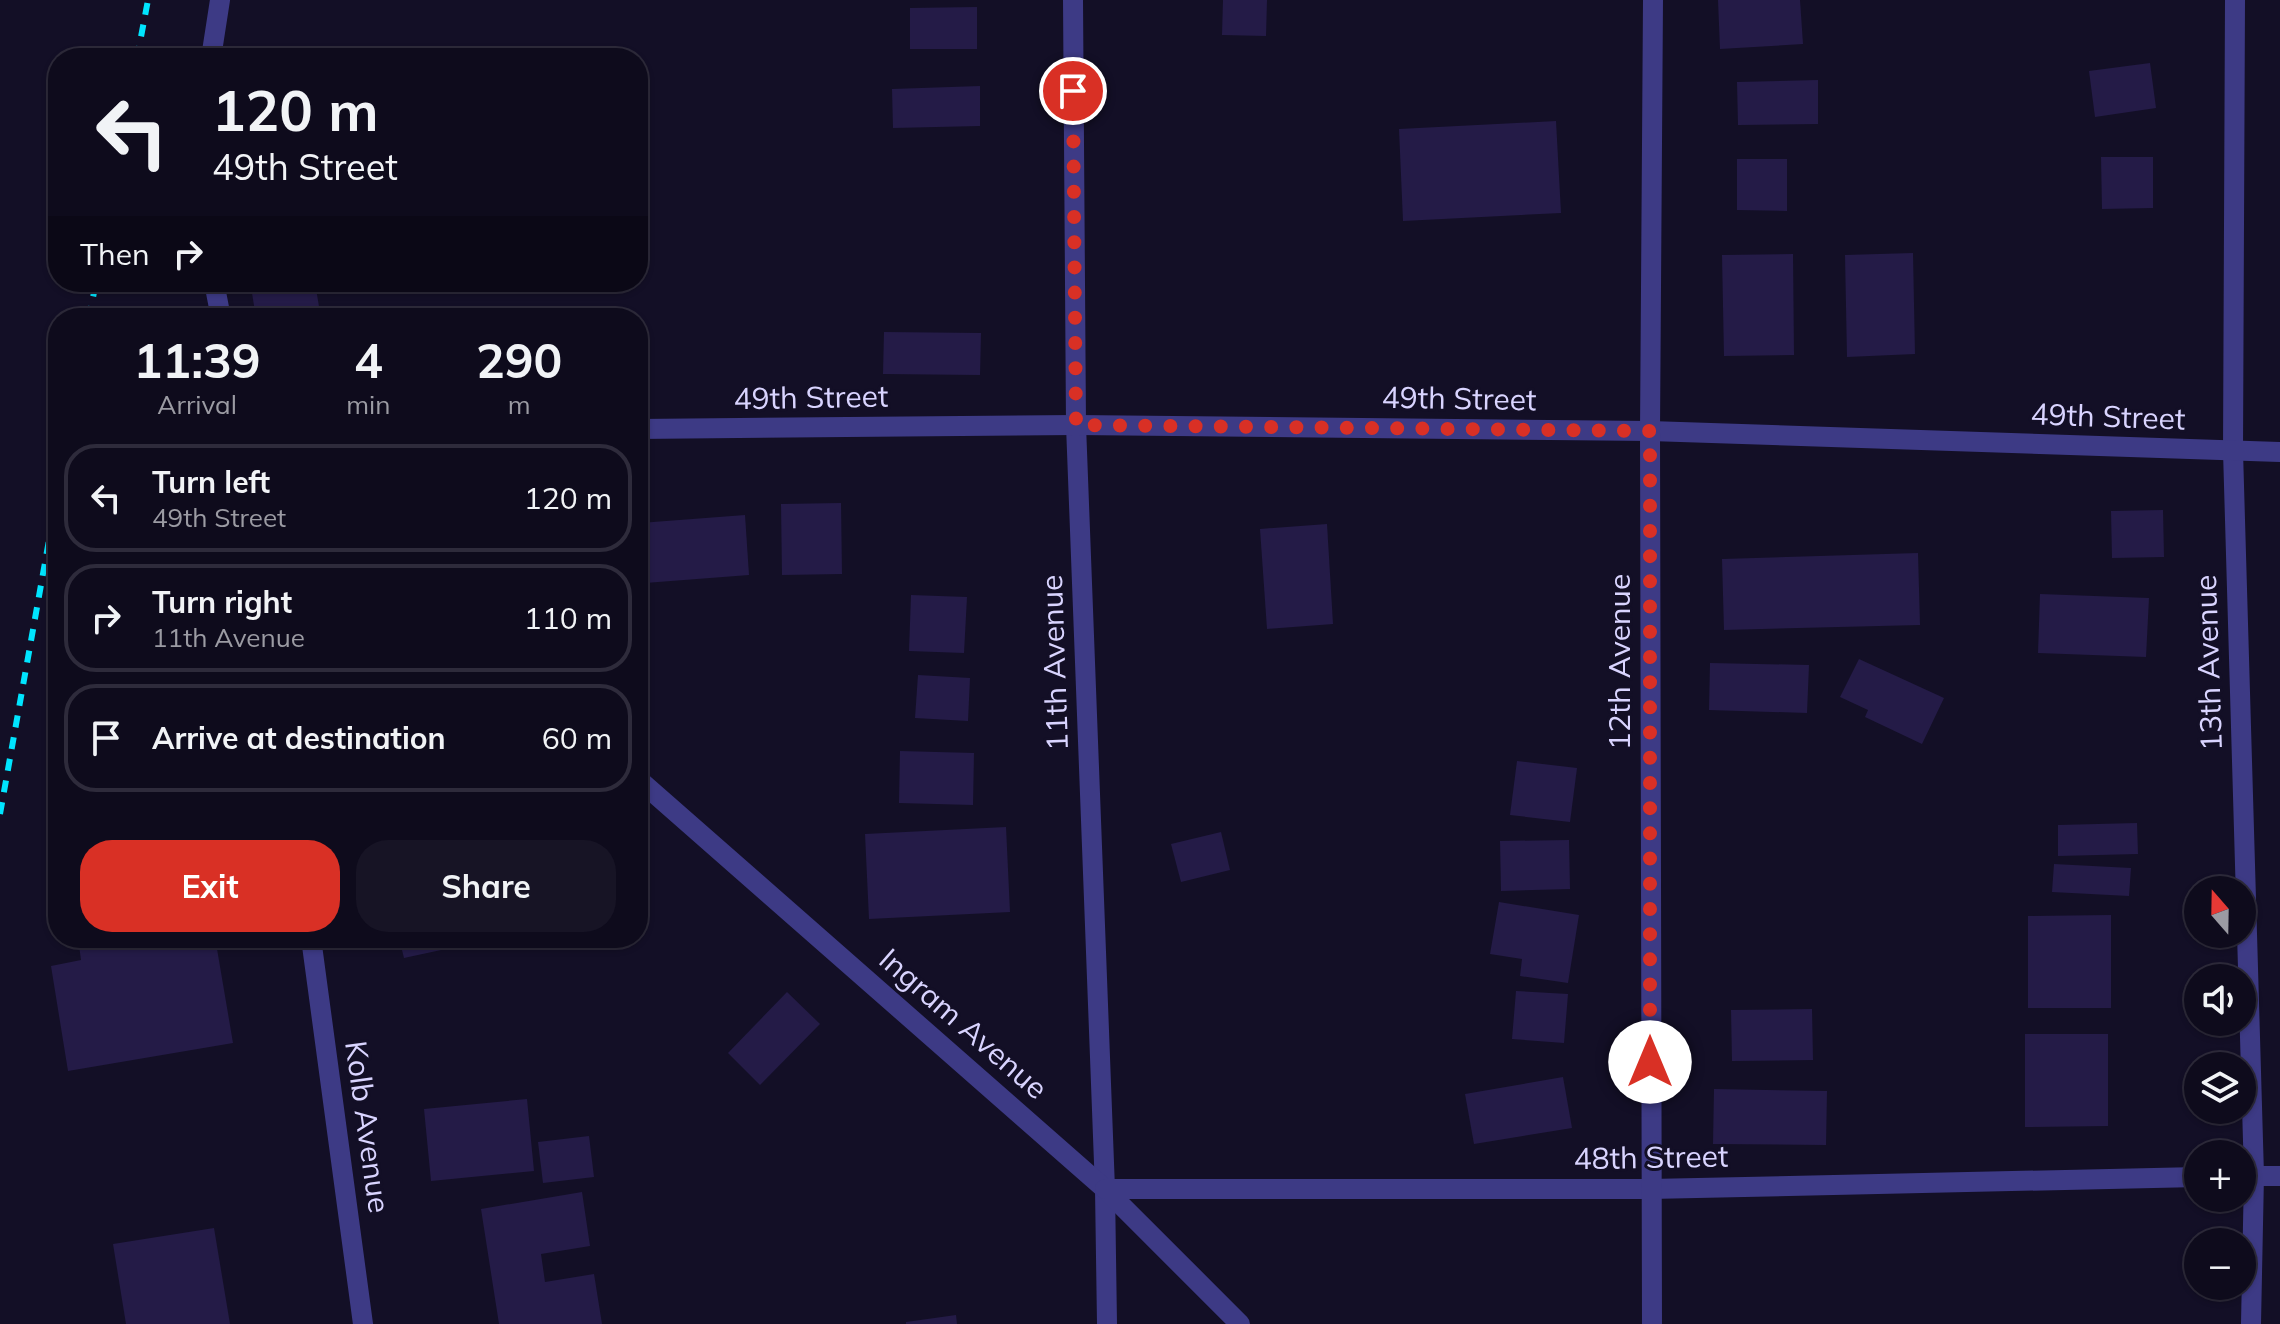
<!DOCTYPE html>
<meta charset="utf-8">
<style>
body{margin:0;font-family:Mulish,sans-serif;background:#171425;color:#f1f3f6;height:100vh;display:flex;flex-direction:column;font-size:30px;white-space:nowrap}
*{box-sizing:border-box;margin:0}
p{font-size:26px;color:#9b9ba3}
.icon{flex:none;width:44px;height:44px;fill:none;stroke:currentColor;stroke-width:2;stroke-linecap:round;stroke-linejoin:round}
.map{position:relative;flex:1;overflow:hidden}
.sheet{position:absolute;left:48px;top:308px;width:600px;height:640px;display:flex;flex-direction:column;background:#0e0b1c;border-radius:32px;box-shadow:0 2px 6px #0004,0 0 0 2px #2e2b3b}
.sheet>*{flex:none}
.banner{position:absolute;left:48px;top:48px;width:600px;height:244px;border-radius:32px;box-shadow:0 2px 6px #0004,0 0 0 2px #2e2b3b;background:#0e0b1c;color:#f1f3f6;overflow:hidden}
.needle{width:52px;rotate:340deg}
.tools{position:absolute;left:2184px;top:876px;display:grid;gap:16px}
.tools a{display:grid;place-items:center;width:72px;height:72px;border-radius:50%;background:#0e0b1c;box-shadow:0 2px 6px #0004,0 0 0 2px #2e2b3b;font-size:40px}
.pin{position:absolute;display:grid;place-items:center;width:68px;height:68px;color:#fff;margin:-34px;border:4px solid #fff;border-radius:50%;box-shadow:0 2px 8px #0007}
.me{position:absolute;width:88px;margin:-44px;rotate:0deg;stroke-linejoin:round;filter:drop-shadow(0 0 6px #0008)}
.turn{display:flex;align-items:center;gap:28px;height:168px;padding:0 32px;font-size:36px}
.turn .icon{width:104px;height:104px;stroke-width:2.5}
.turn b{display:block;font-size:56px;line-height:68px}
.then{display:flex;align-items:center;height:76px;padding:0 32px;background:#0003;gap:16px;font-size:30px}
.eta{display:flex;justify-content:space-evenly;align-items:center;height:136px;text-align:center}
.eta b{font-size:48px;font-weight:700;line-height:56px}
.cta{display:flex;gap:16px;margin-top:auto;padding:16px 32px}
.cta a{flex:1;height:92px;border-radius:32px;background:#d93025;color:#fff;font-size:32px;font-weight:700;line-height:92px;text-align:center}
.cta a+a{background:#171425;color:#f1f3f6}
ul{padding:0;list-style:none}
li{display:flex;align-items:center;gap:24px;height:108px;margin:0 16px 12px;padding:0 16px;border:4px solid #2e2b3b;border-radius:32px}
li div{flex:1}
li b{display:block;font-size:30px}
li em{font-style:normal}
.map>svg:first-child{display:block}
.building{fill:#241b47}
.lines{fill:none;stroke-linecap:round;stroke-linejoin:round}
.minor{stroke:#3d3a85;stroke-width:20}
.rail{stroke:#00e5ff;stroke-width:6;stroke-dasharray:12 10;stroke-linecap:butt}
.route{stroke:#d93025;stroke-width:14;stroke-dasharray:0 25.2}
.labels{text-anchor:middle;stroke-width:6;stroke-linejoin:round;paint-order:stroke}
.street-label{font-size:30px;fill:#d9d4ff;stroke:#130f26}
</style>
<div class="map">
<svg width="2280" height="1324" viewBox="0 0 2280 1324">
<rect width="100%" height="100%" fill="#130f26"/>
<!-- building -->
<g class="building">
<polygon points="1223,0 1267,0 1266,36 1222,35"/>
<polygon points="1718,0 1800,0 1803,44 1720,49"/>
<polygon points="977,7 977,49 910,49 910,8"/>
<polygon points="2150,63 2156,108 2095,117 2089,71"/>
<polygon points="1818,80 1818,124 1738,125 1737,82"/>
<polygon points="980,86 980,126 893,128 892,89"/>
<polygon points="1556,121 1561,213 1403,221 1399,129"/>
<polygon points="2101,157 2153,157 2153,208 2102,209"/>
<polygon points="1737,159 1787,159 1787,211 1737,210"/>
<polygon points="1913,253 1915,354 1847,357 1845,255"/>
<polygon points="1793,254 1794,355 1724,356 1722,255"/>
<polygon points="315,283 321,318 256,318 252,293"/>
<polygon points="884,332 981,333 980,375 883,374"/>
<polygon points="841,503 842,574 782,575 781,504"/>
<polygon points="2163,510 2164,557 2112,558 2111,511"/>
<polygon points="745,515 749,575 645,583 640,523"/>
<polygon points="1327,524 1333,624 1267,629 1260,529"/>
<polygon points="1918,553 1920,625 1724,630 1722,559"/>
<polygon points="2040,594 2149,598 2146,657 2038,653"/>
<polygon points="911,595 967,597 964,653 909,651"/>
<polygon points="1859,659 1944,698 1922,744 1865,717 1868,710 1840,697"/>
<polygon points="1710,663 1809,665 1807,713 1709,710"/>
<polygon points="918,675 970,678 968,721 915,718"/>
<polygon points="900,751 974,753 973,805 899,803"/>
<polygon points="1517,761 1577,768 1570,822 1510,815"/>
<polygon points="2137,823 2138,854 2058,856 2058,825"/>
<polygon points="1006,827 1010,912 869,919 865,834"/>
<polygon points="1221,832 1230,870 1181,882 1171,844"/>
<polygon points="1569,840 1570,889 1501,891 1500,841"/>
<polygon points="2054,864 2131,868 2129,896 2052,892"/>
<polygon points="1499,902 1579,915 1568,983 1520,976 1522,959 1490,954"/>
<polygon points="2111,915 2111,1008 2028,1008 2028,916"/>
<polygon points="78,938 193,938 195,947 216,943 233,1043 68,1071 51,966 81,960"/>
<polygon points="399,938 492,938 492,939 404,958"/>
<polygon points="1516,991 1568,994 1564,1043 1512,1039"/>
<polygon points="787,992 820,1024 760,1085 728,1053"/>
<polygon points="1812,1009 1813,1060 1732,1061 1731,1010"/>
<polygon points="2025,1034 2108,1034 2108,1126 2025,1127"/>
<polygon points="1563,1077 1572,1128 1474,1144 1465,1094"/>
<polygon points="1714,1089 1827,1091 1826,1145 1713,1144"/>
<polygon points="527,1099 534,1171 431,1181 424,1109"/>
<polygon points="589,1136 594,1177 543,1183 538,1142"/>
<polygon points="582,1192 590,1246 541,1254 545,1282 594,1274 602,1324 499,1324 481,1209"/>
<polygon points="214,1228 230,1324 126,1324 113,1244"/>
<polygon points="956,1315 957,1324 906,1324 906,1322"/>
</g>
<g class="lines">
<!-- minor -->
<g class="minor">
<polyline points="1073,0 1076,425 1105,1189 1107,1324"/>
<polyline points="2235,0 2233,451 2254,1175 2251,1324"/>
<polyline points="211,58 220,0"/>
<polyline points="214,282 221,318"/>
<polyline points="638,429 1076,425 1650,431 2280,452"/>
<polyline points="638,779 1105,1189 1240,1324"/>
<polyline points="311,938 363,1324"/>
<polyline points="2242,1176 2280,1176"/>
<polyline points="1105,1189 1650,1189 2198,1177"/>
<polyline points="1652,1324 1650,431 1653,0"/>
</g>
<!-- rail -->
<g class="rail">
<polyline points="137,58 148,0"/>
<polyline points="89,318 96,282"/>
<polyline points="0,814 58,490"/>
</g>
</g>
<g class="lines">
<!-- route -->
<polyline class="route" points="1073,91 1076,425 1650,431 1650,1062"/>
</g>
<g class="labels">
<!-- street labels -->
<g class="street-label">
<text transform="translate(811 398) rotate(-1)" y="10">49th Street</text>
<text transform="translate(1459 399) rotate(1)" y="10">49th Street</text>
<text transform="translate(2108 417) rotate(2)" y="10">49th Street</text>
<text transform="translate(1620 662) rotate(-90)" y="10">12th Avenue</text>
<text transform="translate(1055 663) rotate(-92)" y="10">11th Avenue</text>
<text transform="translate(2209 663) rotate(-92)" y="10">13th Avenue</text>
<text transform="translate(963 1024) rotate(41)" y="10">Ingram Avenue</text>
<text transform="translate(367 1127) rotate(82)" y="10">Kolb Avenue</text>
<text transform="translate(1651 1158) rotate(-1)" y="10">48th Street</text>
</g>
</g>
</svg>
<div class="tools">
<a><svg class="needle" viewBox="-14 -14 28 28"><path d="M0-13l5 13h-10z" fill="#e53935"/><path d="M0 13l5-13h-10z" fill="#9b9ba3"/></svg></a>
<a><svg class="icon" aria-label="sound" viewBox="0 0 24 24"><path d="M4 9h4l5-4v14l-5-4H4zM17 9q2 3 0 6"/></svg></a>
<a><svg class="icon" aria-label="layers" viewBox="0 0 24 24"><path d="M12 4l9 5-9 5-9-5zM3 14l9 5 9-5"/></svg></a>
<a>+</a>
<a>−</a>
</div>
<div class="pin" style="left:1073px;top:91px;background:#d93025"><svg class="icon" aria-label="arrive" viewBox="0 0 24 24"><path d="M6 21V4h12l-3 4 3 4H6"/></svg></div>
<svg class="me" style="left:1650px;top:1062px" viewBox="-20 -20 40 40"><circle r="19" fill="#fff"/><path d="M0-13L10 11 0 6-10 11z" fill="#d93025"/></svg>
<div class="banner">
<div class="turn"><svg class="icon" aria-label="left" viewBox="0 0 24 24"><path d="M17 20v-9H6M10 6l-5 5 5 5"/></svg><div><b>120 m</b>49th Street</div></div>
<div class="then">Then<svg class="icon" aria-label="right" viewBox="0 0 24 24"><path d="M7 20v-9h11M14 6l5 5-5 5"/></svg></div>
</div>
<section class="sheet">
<div class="eta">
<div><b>11:39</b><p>Arrival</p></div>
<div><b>4</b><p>min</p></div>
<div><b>290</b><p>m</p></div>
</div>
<ul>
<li><svg class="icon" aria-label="left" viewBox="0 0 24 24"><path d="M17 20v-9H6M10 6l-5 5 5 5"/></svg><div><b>Turn left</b><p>49th Street</p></div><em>120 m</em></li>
<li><svg class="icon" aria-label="right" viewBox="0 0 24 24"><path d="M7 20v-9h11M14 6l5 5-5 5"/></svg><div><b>Turn right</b><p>11th Avenue</p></div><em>110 m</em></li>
<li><svg class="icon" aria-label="arrive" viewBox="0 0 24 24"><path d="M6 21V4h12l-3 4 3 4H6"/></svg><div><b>Arrive at destination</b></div><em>60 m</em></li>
</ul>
<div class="cta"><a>Exit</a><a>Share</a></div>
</section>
</div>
